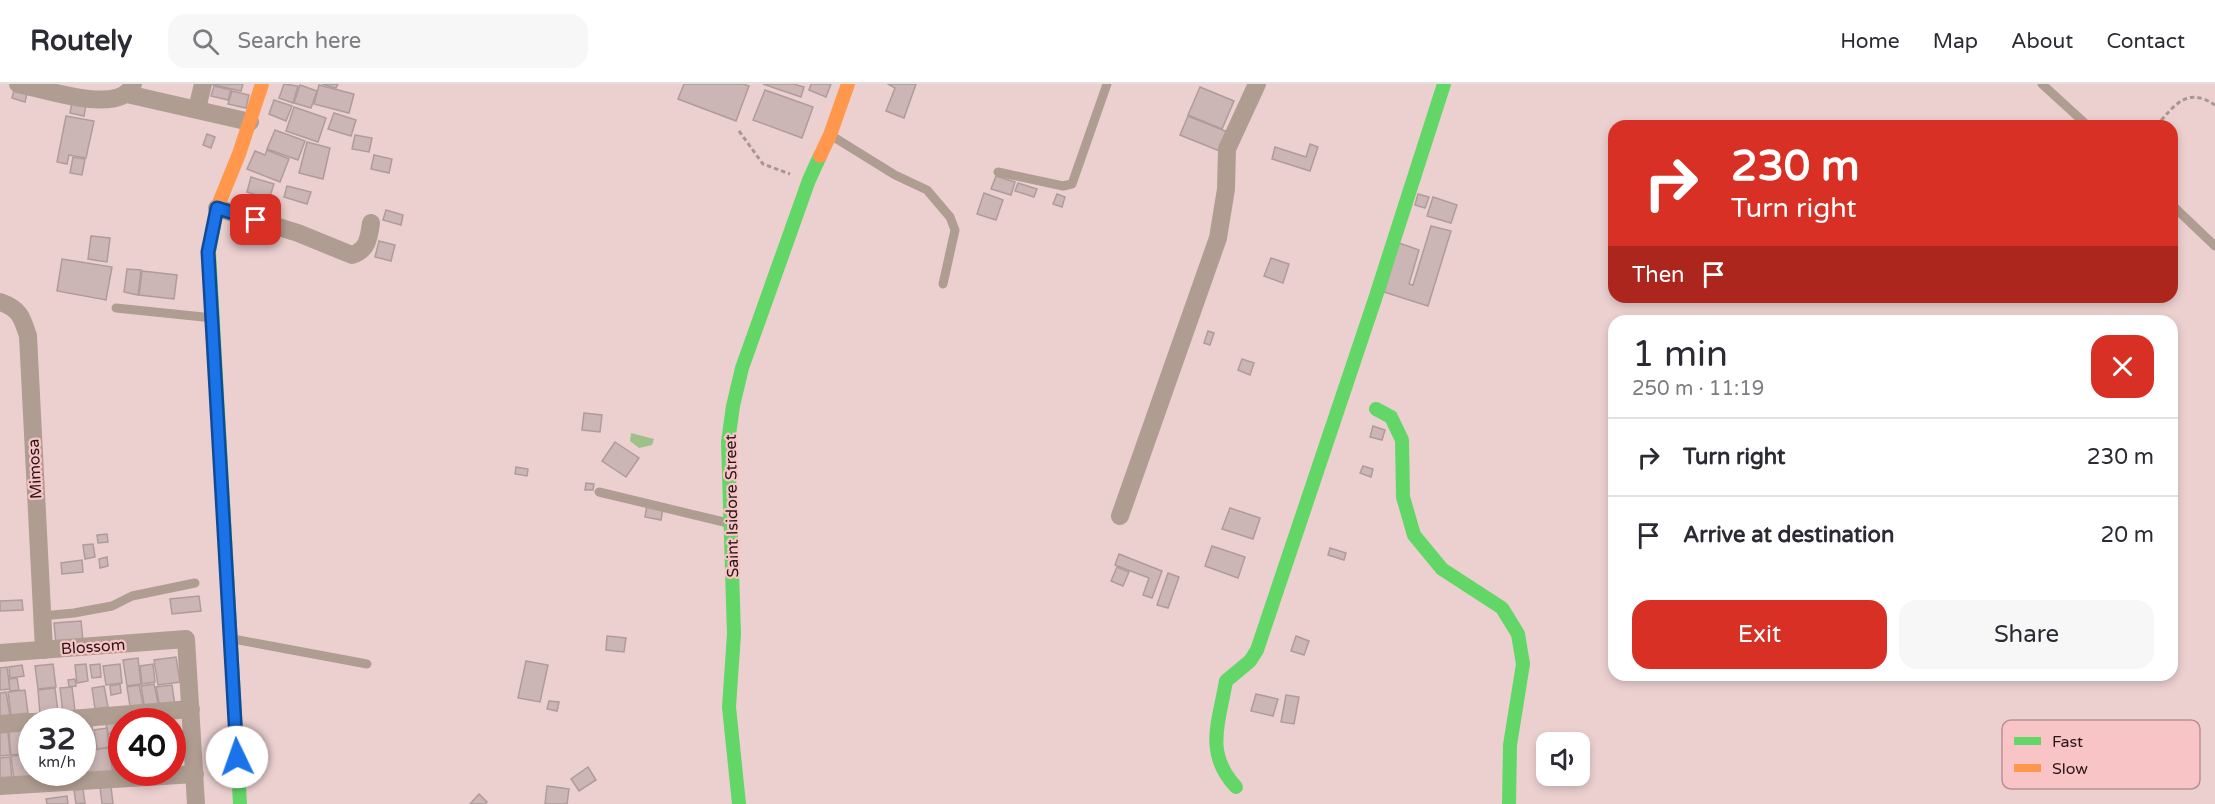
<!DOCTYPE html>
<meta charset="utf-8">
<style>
body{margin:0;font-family:"Varela Round",sans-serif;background:#f7f7f7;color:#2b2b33;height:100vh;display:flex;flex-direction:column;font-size:22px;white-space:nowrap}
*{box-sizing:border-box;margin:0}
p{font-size:20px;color:#7c7c81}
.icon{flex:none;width:33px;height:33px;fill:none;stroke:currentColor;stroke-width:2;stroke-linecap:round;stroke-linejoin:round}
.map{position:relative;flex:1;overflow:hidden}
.details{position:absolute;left:1608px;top:231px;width:570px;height:366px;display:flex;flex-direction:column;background:#fff;border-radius:18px;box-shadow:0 3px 9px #0003}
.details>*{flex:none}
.banner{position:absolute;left:1608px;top:36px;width:570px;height:183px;border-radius:18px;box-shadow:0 3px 9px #0003;background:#d93025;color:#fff;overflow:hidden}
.controls{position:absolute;left:1536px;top:648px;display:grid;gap:12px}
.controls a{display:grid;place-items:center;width:54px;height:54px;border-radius:12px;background:#fff;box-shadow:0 3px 9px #0003;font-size:30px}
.speed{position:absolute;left:18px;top:624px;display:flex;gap:12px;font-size:30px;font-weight:700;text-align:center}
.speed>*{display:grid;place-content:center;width:78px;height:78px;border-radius:50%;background:#fff;box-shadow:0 3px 9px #0003;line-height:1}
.speed small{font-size:15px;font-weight:400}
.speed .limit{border:9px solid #d22;background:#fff;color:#111}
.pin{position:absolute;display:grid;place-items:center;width:51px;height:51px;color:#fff;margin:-26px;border-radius:12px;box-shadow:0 3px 9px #0006}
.me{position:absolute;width:66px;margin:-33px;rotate:357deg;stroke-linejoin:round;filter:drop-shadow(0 0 4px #0008)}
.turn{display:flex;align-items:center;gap:21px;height:126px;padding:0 24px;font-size:27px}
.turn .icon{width:78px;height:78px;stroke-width:2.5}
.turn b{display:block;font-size:42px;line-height:51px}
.then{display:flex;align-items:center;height:57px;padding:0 24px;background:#0003;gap:12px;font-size:22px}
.round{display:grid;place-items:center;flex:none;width:63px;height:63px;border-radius:18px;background:#f7f7f7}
.summary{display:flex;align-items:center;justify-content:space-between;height:102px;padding:0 24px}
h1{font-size:36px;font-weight:600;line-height:45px}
.button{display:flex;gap:12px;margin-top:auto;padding:12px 24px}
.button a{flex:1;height:69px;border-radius:18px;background:#d93025;color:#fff;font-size:24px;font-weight:600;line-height:69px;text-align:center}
.button a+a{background:#f7f7f7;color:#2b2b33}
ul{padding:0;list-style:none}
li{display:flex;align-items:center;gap:18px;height:78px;padding:0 24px;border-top:2px solid #e1e1e2}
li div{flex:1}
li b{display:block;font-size:22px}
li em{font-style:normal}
header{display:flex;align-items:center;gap:36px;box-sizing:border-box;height:84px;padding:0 30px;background:#fff;border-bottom:2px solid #e1e1e2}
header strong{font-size:28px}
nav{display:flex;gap:33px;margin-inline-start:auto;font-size:21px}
.search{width:420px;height:54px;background:#f7f7f7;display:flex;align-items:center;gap:15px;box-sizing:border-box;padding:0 21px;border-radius:18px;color:#7c7c81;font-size:22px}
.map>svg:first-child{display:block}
.water{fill:#a0c089}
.building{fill:#cbb5b5;stroke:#b09b9b;stroke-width:1.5}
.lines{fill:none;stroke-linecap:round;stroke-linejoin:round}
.path{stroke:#a7978f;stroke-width:3;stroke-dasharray:4.5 3;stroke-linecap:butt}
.lane{stroke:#b09d92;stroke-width:9}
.street{stroke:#b09d92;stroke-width:18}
.fast{stroke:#63d668;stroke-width:14}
.slow{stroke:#ff974d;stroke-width:14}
.route-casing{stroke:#114b97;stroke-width:15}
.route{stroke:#1a73e8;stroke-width:10}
.labels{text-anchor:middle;stroke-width:4.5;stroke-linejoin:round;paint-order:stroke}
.street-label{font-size:16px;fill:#291717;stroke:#f8c4c5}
.key{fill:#f8c4c5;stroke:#ba9091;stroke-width:1.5}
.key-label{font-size:16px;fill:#291717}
</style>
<header>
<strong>Routely</strong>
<div class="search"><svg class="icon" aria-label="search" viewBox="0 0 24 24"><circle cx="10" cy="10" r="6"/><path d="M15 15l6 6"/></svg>Search here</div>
<nav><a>Home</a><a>Map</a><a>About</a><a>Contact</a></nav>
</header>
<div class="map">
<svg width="2215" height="720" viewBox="0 0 2215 720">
<rect width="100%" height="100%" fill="#ecd0d0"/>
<!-- water -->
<polygon class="water" points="631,349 654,355 652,361 639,364 630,357"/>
<!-- building -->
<g class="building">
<polygon points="210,0 243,0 241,7"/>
<polygon points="284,0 298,2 293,19 279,14"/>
<polygon points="322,0 338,0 336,4"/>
<polygon points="684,0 743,0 749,2 736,37 678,15"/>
<polygon points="763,0 794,0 804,3 801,13"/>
<polygon points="811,0 831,0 826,13 809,6"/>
<polygon points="888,0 916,0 904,34 886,27 895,4"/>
<polygon points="300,1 317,7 311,24 294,19"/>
<polygon points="319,1 354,10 349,29 314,20"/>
<polygon points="214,2 231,6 228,16 211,12"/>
<polygon points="1200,3 1234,17 1222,45 1188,31"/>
<polygon points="14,6 27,9 25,18 12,14"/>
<polygon points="765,6 813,23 802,54 753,36"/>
<polygon points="232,7 249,11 246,24 228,20"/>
<polygon points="274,16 292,22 286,37 269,30"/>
<polygon points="72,18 86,21 84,32 70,29"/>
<polygon points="294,23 326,34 318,58 286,47"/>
<polygon points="334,29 356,36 351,52 328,45"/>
<polygon points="66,32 94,37 86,74 69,71 67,80 57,78"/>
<polygon points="1188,32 1230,49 1222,68 1180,51"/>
<polygon points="275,46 305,57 298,76 267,65"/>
<polygon points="207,50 215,53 211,64 203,61"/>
<polygon points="355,51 372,54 369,68 352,65"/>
<polygon points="307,58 330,64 323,95 299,89"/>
<polygon points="1310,60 1318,63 1310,87 1272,75 1275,63 1306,73"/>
<polygon points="267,66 289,75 280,98 247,85 255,67 265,71"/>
<polygon points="374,71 392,75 389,89 371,85"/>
<polygon points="73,73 85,75 82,91 70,89"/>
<polygon points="996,92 1015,98 1011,111 991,105"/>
<polygon points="251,93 274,100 269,115 247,108"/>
<polygon points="1018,99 1037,105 1034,113 1015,107"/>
<polygon points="287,102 311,108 307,120 284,113"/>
<polygon points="984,109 1003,116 996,136 977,130"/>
<polygon points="1057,110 1065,113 1062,123 1053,120"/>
<polygon points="1418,110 1429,113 1425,124 1415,121"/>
<polygon points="1433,113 1457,121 1451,139 1427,132"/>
<polygon points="386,126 403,131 401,141 383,136"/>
<polygon points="264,142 280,147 277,157 261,153"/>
<polygon points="1431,142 1451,147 1428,222 1384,208 1399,159 1419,166 1409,200 1413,201"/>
<polygon points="91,152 110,154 107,178 88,175"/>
<polygon points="379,157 395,161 391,177 375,173"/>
<polygon points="1271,174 1289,180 1283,199 1264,192"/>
<polygon points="62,175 112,183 106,216 57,207"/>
<polygon points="127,185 141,186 138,211 124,208"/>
<polygon points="142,187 177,191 174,215 139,211"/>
<polygon points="1208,247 1214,249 1210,261 1204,259"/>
<polygon points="1242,275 1254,279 1250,291 1238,286"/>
<polygon points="584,329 602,331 600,348 582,346"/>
<polygon points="1373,342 1385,346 1382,356 1370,353"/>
<polygon points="615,358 639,374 626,393 602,377"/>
<polygon points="1363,382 1373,385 1371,393 1360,389"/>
<polygon points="516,383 528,385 527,392 515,390"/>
<polygon points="586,399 594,400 593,406 585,406"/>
<polygon points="647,421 663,424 661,436 645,433"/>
<polygon points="1230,424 1260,434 1253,455 1222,445"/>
<polygon points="107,450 108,458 98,459 97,451"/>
<polygon points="93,460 95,473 85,475 83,461"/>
<polygon points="1212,462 1245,473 1238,494 1205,482"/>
<polygon points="1330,464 1346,469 1344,476 1328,471"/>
<polygon points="1119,470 1162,487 1152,514 1143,511 1149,494 1115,481"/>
<polygon points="107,473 108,482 100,484 99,475"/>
<polygon points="82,476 83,488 62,490 61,479"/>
<polygon points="1117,483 1129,488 1123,502 1111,497"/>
<polygon points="1168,489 1179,493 1168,524 1157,521"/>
<polygon points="199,512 201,527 172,530 170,515"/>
<polygon points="22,516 23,526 0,527 0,517"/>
<polygon points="81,537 83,557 56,560 54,539"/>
<polygon points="607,552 626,554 624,568 606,566"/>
<polygon points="1296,552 1309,557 1304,571 1291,567"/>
<polygon points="176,573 180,598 158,601 154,576"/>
<polygon points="138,574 141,600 127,602 123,576"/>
<polygon points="526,577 548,581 540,618 518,614"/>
<polygon points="53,580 56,603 38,605 35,582"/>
<polygon points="86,580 88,597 77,599 75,581"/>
<polygon points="100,580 101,593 92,594 90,581"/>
<polygon points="120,580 122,599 106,601 103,582"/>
<polygon points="153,580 155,598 142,600 140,582"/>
<polygon points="22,581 24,592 10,594 9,583"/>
<polygon points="7,583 10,605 0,606 0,584"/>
<polygon points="17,594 19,606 10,607 9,595"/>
<polygon points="75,595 76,602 69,603 68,596"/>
<polygon points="120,600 121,609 111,611 110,602"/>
<polygon points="154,600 159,623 145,626 141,602"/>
<polygon points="139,601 144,625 131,628 127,603"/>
<polygon points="172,601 175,622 160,625 156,603"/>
<polygon points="104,602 108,623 95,625 92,604"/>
<polygon points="72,603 75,627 63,629 60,604"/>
<polygon points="55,604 58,628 40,630 38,606"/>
<polygon points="25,606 28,629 11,631 8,608"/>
<polygon points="6,608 10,631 0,633 0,609"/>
<polygon points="1256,610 1278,615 1273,632 1251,627"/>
<polygon points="1286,611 1299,613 1294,640 1281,638"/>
<polygon points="549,617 559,618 557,627 547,625"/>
<polygon points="122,638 122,647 108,650 106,640"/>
<polygon points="92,642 95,664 82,665 82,643"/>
<polygon points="107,644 109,663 97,665 94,646"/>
<polygon points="31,645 32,669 11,671 9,648"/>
<polygon points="8,648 10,671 0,672 0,649"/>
<polygon points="122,648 122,664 110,666 108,650"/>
<polygon points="181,653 182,665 172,667 172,655"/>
<polygon points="109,664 113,690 82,688 82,667"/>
<polygon points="122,665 122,688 114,691 111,666"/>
<polygon points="172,667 176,667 177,681 172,681"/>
<polygon points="32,670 32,688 45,688 46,693 14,696 11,672"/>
<polygon points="10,673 12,696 0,697 0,674"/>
<polygon points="588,683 596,696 579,707 571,695"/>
<polygon points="111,702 113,720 102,720 100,703"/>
<polygon points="547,702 569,705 567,720 545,720"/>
<polygon points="83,705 85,719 76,720 74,706"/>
<polygon points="479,710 487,718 485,720 470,720"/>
<polygon points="67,712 68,720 47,720 46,715"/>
</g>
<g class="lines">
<!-- path -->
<g class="path">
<path d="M2156,42C2175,21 2187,2 2215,21"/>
<polyline points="739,47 763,80 790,90"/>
</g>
<!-- lane -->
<g class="lane">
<polyline points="2042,0 2088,42"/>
<polyline points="832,52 895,91 927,106 950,133 955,146 943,200"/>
<polyline points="998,88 1063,102 1072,100 1107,0"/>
<polyline points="2172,121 2215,162"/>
<polyline points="116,224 213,234"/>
<polyline points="599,408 728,439"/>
<polyline points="42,532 74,529 112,522 132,512 195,499"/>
<polyline points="233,555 367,580"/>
</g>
<!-- street -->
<g class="street">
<path d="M18,0C42,4 122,33 133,0"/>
<polyline points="127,10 250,38"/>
<polyline points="197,25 203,0"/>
<path d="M217,124L298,149L352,171C368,166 369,153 371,139"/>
<path d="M0,218C20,225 22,233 28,252L44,566"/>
<polyline points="1120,432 1218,154 1226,105 1227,65 1257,0"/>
<polyline points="0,569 186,555 196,720"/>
<polyline points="35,638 191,625"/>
<polyline points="0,640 32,638"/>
<polyline points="0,702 195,690"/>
</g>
<!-- fast -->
<g class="fast">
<polyline points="214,141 209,168 240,720"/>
<polyline points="1376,325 1391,333 1402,356 1403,413 1414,451 1442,485 1502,524 1518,550 1523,580 1510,661 1509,720"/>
<path d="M1236,703C1204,669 1219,638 1226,597L1250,577L1257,566L1375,215L1444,0"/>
<polyline points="739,720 729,623 734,550 728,358 733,322 742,284 809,96 820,72"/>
</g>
<!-- slow -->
<g class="slow">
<polyline points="820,72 830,51 848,0"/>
<polyline points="214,141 217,124 239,70 262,0"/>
</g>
</g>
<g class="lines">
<!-- route casing -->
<g class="route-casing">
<polyline id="route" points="237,673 208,168 217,124 256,136"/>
</g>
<!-- route -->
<use href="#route" class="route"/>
</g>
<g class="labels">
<!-- street labels -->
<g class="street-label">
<text transform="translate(34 385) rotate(-93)" y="6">Mimosa</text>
<text transform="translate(731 422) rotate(-91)" y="6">Saint Isidore Street</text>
<text transform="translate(93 562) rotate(-4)" y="6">Blossom</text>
</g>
</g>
<!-- legend -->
<rect x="2002" y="636" width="198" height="69" rx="9" class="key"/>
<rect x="2014" y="653" width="27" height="8" fill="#63d668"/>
<rect x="2014" y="680" width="27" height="8" fill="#ff974d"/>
<g class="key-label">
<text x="2052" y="663">Fast</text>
<text x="2052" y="690">Slow</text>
</g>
</svg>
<div class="controls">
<a><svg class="icon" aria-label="sound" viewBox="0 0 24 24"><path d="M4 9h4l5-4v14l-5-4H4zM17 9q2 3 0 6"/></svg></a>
</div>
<div class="speed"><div>32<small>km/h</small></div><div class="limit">40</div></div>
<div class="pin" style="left:256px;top:136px;background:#d93025"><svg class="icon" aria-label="arrive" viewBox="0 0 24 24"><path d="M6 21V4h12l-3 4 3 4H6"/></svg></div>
<svg class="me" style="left:237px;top:673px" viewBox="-20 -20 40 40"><circle r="19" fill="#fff"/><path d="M0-13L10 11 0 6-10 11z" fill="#1a73e8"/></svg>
<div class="banner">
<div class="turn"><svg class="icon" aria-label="right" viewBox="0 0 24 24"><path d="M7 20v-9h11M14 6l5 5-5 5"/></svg><div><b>230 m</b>Turn right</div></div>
<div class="then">Then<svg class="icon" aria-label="arrive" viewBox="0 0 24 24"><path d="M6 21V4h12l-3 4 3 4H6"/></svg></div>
</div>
<section class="details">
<div class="summary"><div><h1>1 min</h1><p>250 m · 11:19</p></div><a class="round" style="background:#d93025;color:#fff"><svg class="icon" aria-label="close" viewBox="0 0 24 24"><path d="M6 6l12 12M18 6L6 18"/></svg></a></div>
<ul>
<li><svg class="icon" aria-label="right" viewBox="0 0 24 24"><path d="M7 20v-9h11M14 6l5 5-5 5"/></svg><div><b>Turn right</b></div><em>230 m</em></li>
<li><svg class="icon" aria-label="arrive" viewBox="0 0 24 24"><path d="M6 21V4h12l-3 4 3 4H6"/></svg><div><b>Arrive at destination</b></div><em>20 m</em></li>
</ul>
<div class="button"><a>Exit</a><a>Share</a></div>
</section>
</div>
